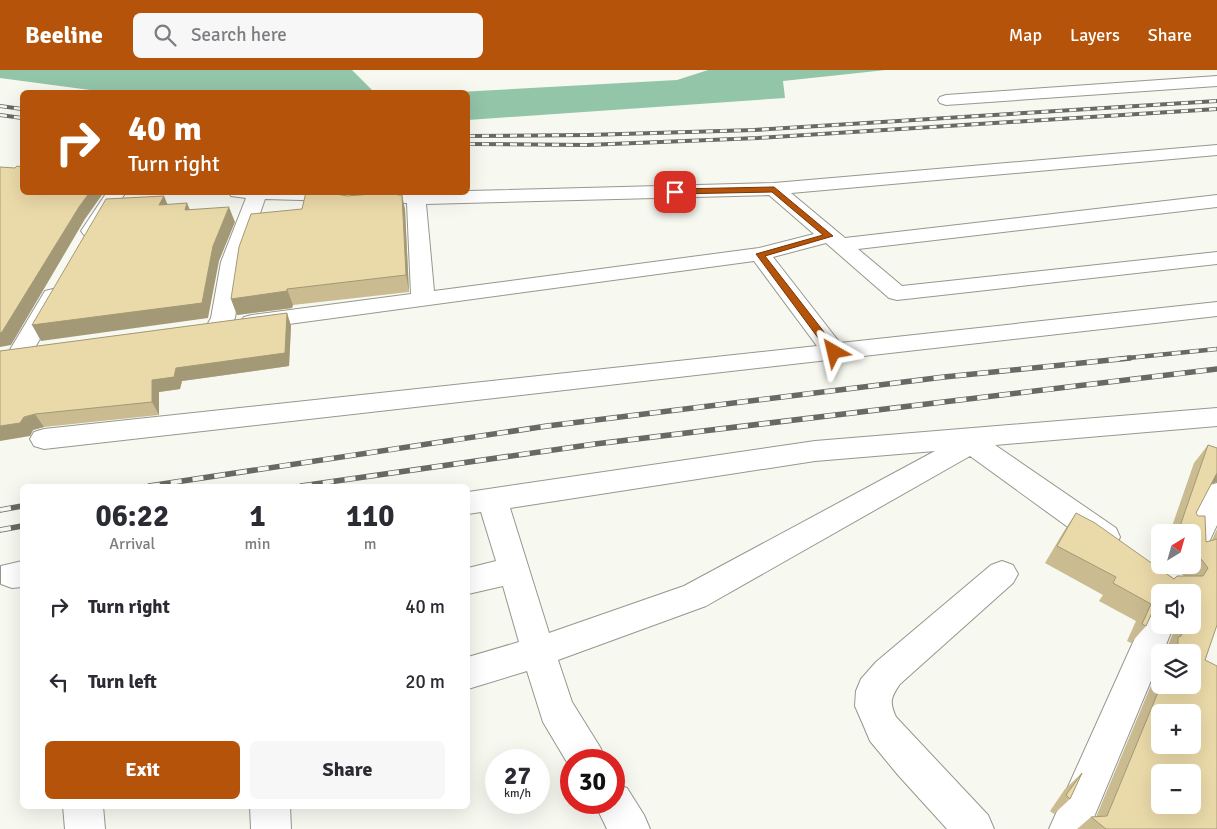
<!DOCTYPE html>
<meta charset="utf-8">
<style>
body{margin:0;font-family:Signika,sans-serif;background:#f7f7f7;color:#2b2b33;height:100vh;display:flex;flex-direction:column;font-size:19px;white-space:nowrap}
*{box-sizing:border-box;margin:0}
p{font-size:16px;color:#7c7c81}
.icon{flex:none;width:28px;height:28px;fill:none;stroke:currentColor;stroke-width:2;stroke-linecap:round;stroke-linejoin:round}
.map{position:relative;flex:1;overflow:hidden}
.details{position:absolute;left:20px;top:414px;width:450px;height:325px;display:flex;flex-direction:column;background:#fff;border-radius:8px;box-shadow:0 5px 20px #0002}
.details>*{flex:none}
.hud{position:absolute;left:20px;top:20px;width:450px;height:105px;border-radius:8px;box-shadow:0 5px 20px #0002;background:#b45309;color:#fff;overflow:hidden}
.needle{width:32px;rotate:37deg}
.tools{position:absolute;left:1151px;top:454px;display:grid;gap:10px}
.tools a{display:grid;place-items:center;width:50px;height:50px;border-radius:8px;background:#fff;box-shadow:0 5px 20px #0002;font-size:25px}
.speed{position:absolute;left:485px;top:679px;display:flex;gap:10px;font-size:25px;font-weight:700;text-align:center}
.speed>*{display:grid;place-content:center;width:65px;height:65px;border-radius:50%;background:#fff;box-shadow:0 5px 20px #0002;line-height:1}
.speed small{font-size:12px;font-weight:400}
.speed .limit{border:8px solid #d22;background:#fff;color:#111}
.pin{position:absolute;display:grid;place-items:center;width:42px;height:42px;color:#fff;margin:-21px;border-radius:10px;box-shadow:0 2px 8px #0006}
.me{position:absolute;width:55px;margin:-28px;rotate:323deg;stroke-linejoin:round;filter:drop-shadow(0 0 4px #0008)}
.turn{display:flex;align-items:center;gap:18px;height:105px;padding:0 25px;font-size:22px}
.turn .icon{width:65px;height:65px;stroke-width:2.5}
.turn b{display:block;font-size:35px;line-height:42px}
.eta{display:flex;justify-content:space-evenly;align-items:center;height:85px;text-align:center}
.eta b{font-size:30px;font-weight:700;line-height:35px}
.action{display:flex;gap:10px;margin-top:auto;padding:10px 25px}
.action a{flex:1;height:58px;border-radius:8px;background:#b45309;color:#fff;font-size:20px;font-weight:700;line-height:58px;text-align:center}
.action a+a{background:#f7f7f7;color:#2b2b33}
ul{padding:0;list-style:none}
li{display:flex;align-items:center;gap:15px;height:75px;padding:0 25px}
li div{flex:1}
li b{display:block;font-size:19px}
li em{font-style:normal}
header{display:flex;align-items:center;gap:30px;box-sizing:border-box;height:70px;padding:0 25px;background:#b45309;color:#fff}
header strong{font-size:24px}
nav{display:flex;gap:28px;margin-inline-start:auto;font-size:18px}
.search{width:350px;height:45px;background:#f7f7f7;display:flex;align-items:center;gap:12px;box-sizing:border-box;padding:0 18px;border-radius:8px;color:#7c7c81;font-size:19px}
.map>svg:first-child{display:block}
.water{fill:#93c5a9}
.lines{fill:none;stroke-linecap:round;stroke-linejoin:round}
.minor-casing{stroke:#96978f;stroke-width:2}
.minor{fill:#fff;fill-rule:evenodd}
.rail-far2-casing{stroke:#686964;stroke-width:4}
.rail-far1-casing{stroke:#686964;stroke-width:4.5}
.rail-casing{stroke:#686964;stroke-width:5.5}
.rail-far2{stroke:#f7f8f0;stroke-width:2.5;stroke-dasharray:7;stroke-linecap:butt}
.rail-far1{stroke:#f7f8f0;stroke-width:3;stroke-dasharray:9;stroke-linecap:butt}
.rail{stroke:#f7f8f0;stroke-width:4;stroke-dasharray:11;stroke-linecap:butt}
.wall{fill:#cabb91}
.shaded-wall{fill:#a49976}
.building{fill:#ebdaa9;stroke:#a49976;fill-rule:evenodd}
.route{fill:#b45309;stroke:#753606}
</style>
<header>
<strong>Beeline</strong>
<div class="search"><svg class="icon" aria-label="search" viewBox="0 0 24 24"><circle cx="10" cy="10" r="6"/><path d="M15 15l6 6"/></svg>Search here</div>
<nav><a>Map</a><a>Layers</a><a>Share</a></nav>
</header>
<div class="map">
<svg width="1217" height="759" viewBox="0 0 1217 759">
<rect width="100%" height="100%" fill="#f7f8f0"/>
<!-- water -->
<g class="water">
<polygon points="0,0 352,0 374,22 105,22 0,8"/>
<polygon points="708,0 886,0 783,11 785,28 468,50 468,22 459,22 677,10"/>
</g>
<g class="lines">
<!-- minor casing -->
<g class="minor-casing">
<g id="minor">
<polygon points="1217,6 1217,16 946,35 940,33 938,30 940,27 946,25"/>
<path d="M1217,75V85L791,123L845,168L1217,125V137L858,179L902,216L1217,182V194L897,230L889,228L826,173L773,187L840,273L1217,232V246L44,379L34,376L30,369L34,362L44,359L817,276L754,191L252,259L244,257L240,252L244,247L252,245L411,224L407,133L265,129L243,192L235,248L226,262L218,264L210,262L206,257L211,248L221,192L246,128L231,126L229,122H468V121L774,113ZM769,125L814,164L759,178L434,221L426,134Z"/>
<polygon points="107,122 126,122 98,165 91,167 84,165 81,161"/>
<polygon points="53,219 61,221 64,226 32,283 29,288 20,291 11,288 8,283 42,226 45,221"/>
<path d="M1217,338V356L995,375L1116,458L1120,467L1116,476L1105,479L1094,476L970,386L706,536L558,590L572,632L600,677L606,690H571V699L543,652L527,601L468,619V587L519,572L503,516L468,524V498L496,491L481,442L468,444V422L815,371ZM935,381L684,516L549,563L510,438L815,391Z"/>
<polygon points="1217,413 1217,455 1203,485 1196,487 1200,495 1188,522 1160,522 1160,530 1156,522 1168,495 1192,495 1192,462 1183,462 1207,416"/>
<polygon points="22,491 22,517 12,518 1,514 1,496"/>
<path d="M1002,491L1013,495L1018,504L1013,513L900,614C891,627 889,632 896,647L988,745L994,759H947L898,705L870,671L865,659L855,636L856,621L861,609L876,592L991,495Z"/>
<polygon points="1160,535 1160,555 1174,555 1163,582 1160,582 1160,589 1089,759 1049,759 1148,539"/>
<polygon points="614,713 627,718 644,745 650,759 607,759 594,732 614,732"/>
<polygon points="63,736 103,736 105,759 65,759"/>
<polygon points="250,736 290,736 291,759 251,759"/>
</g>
</g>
<!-- minor -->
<use href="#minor" class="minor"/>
<!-- rail-far2 casing -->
<g class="rail-far2-casing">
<g id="rail-far2">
<polyline points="0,36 22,39"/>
<polyline points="0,45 22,48"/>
<polyline points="468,66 588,65 754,60 1217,31"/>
<polyline points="468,74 587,75 758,68 1217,39"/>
</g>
</g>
<!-- rail-far1 casing -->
<g class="rail-far1-casing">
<polyline id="rail-far1" points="1118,289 1217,279"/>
</g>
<!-- rail casing -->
<g class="rail-casing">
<g id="rail">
<polyline points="149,416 547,356 944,307 1130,288"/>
<polyline points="301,416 595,374 1217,299"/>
<polyline points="0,440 22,436"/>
<polyline points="0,460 22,456"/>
</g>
</g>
<!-- rail-far2 -->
<use href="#rail-far2" class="rail-far2"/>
<!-- rail-far1 -->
<use href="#rail-far1" class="rail-far1"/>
<!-- rail -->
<use href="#rail" class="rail"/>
</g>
<!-- wall -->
<g class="wall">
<polygon points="402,125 405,140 409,222 293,235 292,238 237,245 231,229 302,139 347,126"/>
<polygon points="287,243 291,256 289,296 182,311 180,319 159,322 159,345 44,357 33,360 30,366 0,281"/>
<polygon points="1208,375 1217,378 1217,412 1211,413 1196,443 1206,472 1212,470 1217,459 1217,555 1205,590 1217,759 1077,759 1091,747 1096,747 1160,594 1160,615 1192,615 1192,582 1163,582 1166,580 1176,556 1175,555 1192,555 1192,522 1160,522 1160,534 1156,535 1146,556 1131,573 1127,571 1136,551 1099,531 1103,525 1045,493 1064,461 1076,443 1174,509 1184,506 1175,498 1167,495 1192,495 1192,462 1170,462 1194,393"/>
<polygon points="1082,703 1070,729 1054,744 1050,741 1065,719"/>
</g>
<!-- shaded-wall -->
<g class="shaded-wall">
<polygon points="90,122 104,122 85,149 11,275 0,277 0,263 79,137"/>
<polygon points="402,125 405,140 409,222 406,205"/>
<polygon points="164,126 170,140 159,135"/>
<polygon points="187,133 193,147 185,140"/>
<polygon points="229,137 235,152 219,191 208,248 41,271 32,255 213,176"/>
<polygon points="287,219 293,235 292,238 237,245 231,229"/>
<polygon points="287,243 291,256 289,296 182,311 180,319 159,322 159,345 152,332 152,310"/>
<polygon points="35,344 44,357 33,360 30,366 0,371 0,356"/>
<polygon points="1217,401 1217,412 1205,415"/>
<polygon points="1177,516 1171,522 1160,522 1163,520"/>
<polygon points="1160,523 1160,534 1149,537"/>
</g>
<!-- building -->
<g class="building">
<polygon points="17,96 22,97 22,122 90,122 79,137 2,262 0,263 0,97 15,98"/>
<polygon points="306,122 326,122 347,126 396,122 398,122 398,125 402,125 406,205 287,219 287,221 231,229 239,177 251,144 302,139"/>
<polygon points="164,126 159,135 187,133 185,140 229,137 213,176 202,233 32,255 106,129"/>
<polygon points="287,243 285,283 176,298 174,307 152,310 152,332 35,344 24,347 20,353 0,356 0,281"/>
<path d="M1208,375L1217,378V403L1196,443L1198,446H1205L1206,472L1217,469V555L1205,590L1217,596V759H1106L1091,747L1107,746L1161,615H1192V582H1174L1178,573V567L1181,566L1185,555H1192V522H1177V516L1163,520L1161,522H1160V525L1146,556L1142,554L1151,534L1113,513L1116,507L1057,476L1076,443L1095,453L1174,509L1177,506H1203L1208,498L1202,490L1192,482V462H1178ZM1160,642H1192V675H1160ZM1160,702H1192V735H1160Z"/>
<polygon points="1082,703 1070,729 1066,725"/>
</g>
<!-- route -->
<polygon class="route" points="774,117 833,166 765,186 838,280 838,284 830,284 756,184 823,165 772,122 675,124 671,122 675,119"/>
</svg>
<div class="tools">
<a><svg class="needle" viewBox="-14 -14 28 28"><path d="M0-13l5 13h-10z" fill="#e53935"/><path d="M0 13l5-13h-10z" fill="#7c7c81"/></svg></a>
<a><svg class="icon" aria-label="sound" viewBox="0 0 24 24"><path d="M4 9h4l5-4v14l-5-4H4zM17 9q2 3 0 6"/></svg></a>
<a><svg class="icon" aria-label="layers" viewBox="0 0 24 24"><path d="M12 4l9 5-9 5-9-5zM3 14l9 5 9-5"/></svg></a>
<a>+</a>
<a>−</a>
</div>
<div class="speed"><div>27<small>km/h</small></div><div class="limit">30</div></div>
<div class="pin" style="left:675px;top:122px;background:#d93025"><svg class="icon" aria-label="arrive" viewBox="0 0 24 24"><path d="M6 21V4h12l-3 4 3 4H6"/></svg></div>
<svg class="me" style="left:834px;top:282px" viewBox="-20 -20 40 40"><path d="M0-17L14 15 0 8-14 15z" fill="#b45309" stroke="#fff" stroke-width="4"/></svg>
<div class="hud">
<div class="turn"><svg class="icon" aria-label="right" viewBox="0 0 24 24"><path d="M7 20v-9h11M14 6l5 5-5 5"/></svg><div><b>40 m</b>Turn right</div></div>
</div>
<section class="details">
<div class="eta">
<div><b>06:22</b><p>Arrival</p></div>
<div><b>1</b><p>min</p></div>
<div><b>110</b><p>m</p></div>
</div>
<ul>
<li><svg class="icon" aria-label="right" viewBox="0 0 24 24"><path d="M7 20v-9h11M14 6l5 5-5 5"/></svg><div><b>Turn right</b></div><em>40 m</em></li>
<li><svg class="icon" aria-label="left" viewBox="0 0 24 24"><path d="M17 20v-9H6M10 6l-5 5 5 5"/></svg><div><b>Turn left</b></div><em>20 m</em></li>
</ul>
<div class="action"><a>Exit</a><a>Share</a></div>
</section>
</div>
